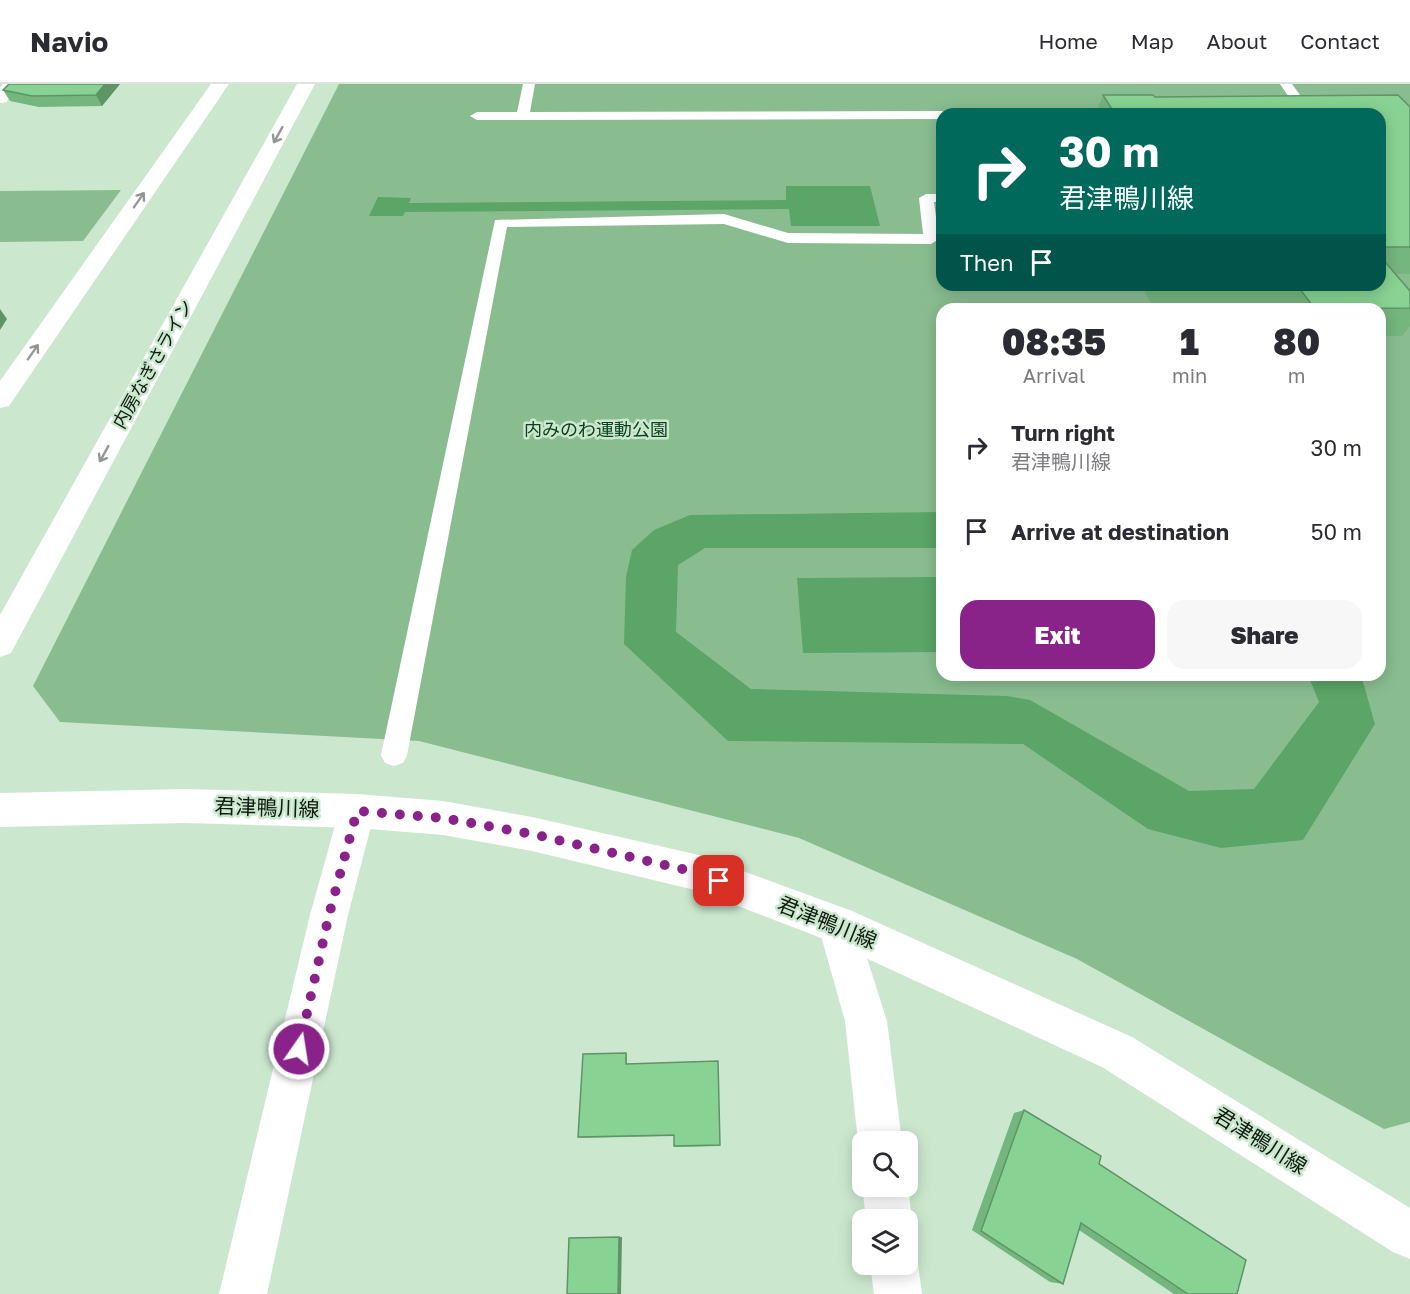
<!DOCTYPE html>
<meta charset="utf-8">
<style>
body{margin:0;font-family:"Golos Text","Noto Sans JP",sans-serif;background:#f7f7f7;color:#2b2b33;height:100vh;display:flex;flex-direction:column;font-size:22px;white-space:nowrap}
*{box-sizing:border-box;margin:0}
p{font-size:20px;color:#7c7c81}
.icon{flex:none;width:33px;height:33px;fill:none;stroke:currentColor;stroke-width:2;stroke-linecap:round;stroke-linejoin:round}
.map{position:relative;flex:1;overflow:hidden}
.sheet{position:absolute;left:936px;top:219px;width:450px;height:378px;display:flex;flex-direction:column;background:#fff;border-radius:18px;box-shadow:0 3px 15px #0003}
.sheet>*{flex:none}
.guide{position:absolute;left:936px;top:24px;width:450px;height:183px;border-radius:18px;box-shadow:0 3px 15px #0003;background:#00695c;color:#fff;overflow:hidden}
.buttons{position:absolute;left:852px;top:1047px;display:grid;gap:12px}
.buttons a{display:grid;place-items:center;width:66px;height:66px;border-radius:12px;background:#fff;box-shadow:0 3px 15px #0003;font-size:30px}
.pin{position:absolute;display:grid;place-items:center;width:51px;height:51px;color:#fff;margin:-26px;border-radius:12px;box-shadow:0 3px 9px #0006}
.me{position:absolute;width:66px;margin:-33px;rotate:13deg;stroke-linejoin:round;filter:drop-shadow(0 0 4px #0008)}
.turn{display:flex;align-items:center;gap:21px;height:126px;padding:0 24px;font-size:27px}
.turn .icon{width:78px;height:78px;stroke-width:2.5}
.turn b{display:block;font-size:42px;line-height:51px}
.then{display:flex;align-items:center;height:57px;padding:0 24px;background:#0003;gap:12px;font-size:22px}
.eta{display:flex;justify-content:space-evenly;align-items:center;height:102px;text-align:center}
.eta b{font-size:36px;font-weight:800;line-height:42px}
.button{display:flex;gap:12px;margin-top:auto;padding:12px 24px}
.button a{flex:1;height:69px;border-radius:18px;background:#892289;color:#fff;font-size:24px;font-weight:800;line-height:69px;text-align:center}
.button a+a{background:#f7f7f7;color:#2b2b33}
ul{padding:0;list-style:none}
li{display:flex;align-items:center;gap:18px;height:84px;padding:0 24px}
li div{flex:1}
li b{display:block;font-size:22px}
li em{font-style:normal}
header{display:flex;align-items:center;gap:36px;box-sizing:border-box;height:84px;padding:0 30px;background:#fff;border-bottom:2px solid #e1e1e2}
header strong{font-size:28px}
nav{display:flex;gap:33px;margin-inline-start:auto;font-size:21px}
.map>svg:first-child{display:block}
.green{fill:#89bd90;fill-rule:evenodd}
.water{fill:#5aa567}
.lines{fill:none;stroke-linecap:round;stroke-linejoin:round}
.service{fill:#fff;fill-rule:evenodd}
.minor{fill:#fff;fill-rule:evenodd}
.primary{fill:#fff;fill-rule:evenodd}
.trunk{fill:#fff;fill-rule:evenodd}
.wall{fill:#75b57e}
.shaded-wall{fill:#5f9467}
.building{fill:#88d393;stroke:#5f9467;stroke-width:1.5}
.oneway{stroke:#949894}
.route{stroke:#892289;stroke-width:10;stroke-dasharray:0 18}
.labels{text-anchor:middle;stroke-width:5;stroke-linejoin:round;paint-order:stroke}
.far-street-label{font-size:18px;fill:#111b12;stroke:#cbe8ce}
.far-park-label{font-size:18px;fill:#0a431a;stroke:#cbe8ce}
.street-label{font-size:21px;fill:#111b12;stroke:#cbe8ce}
</style>
<header>
<strong>Navio</strong>
<nav><a>Home</a><a>Map</a><a>About</a><a>Contact</a></nav>
</header>
<div class="map">
<svg width="1410" height="1210" viewBox="0 0 1410 1210">
<rect width="100%" height="100%" fill="#cbe8ce"/>
<!-- green -->
<g class="green">
<path d="M339,0H1410V1038L1384,1045L1077,875L799,754L419,657L60,638L33,602ZM942,30H1380V201H942ZM942,225H1380V591H942Z"/>
<polygon points="121,106 83,157 0,158 0,107"/>
</g>
<!-- water -->
<g class="water">
<polygon points="786,102 870,102 880,142 791,142 789,125 405,128 403,132 369,132 378,113 411,114 409,119 786,116"/>
<polygon points="942,428 942,464 705,464 678,481 676,548 751,605 1007,612 1030,616 1189,707 1254,705 1319,618 1308,591 1361,591 1375,640 1303,756 1221,764 1148,745 1023,660 728,657 624,560 626,493 632,466 654,446 690,431"/>
<polygon points="942,493 942,568 803,569 797,494"/>
</g>
<g class="lines">
<!-- service -->
<g class="service">
<polygon points="523,0 535,0 530,28 942,27 948,30 942,30 942,35 477,36 470,32 477,28 517,28"/>
<polygon points="1280,0 1292,0 1311,26 1309,29 1285,29 1283,26 1285,23 1295,22"/>
<polygon points="1130,25 1135,26 1136,30 1052,30 1059,26"/>
<polygon points="926,110 942,110 942,118 934,118 939,155 931,160 788,159 724,140 507,143 407,671 403,679 394,682 385,679 381,671 495,136 724,130 788,149 923,150 919,114"/>
</g>
<!-- minor -->
<g class="minor">
<polygon points="3,0 22,0 6,18 0,19 0,4"/>
<polygon points="357,710 370,715 375,727 348,831 267,1210 219,1210 310,831 339,727 344,715"/>
<polygon points="838,822 852,827 887,937 902,1058 862,1058 862,1070 858,1058 845,937 818,841 824,827"/>
<polygon points="862,1101 908,1101 912,1136 908,1148 908,1136 866,1136"/>
<polygon points="908,1162 911,1163 918,1180 922,1210 874,1210 870,1180 908,1180"/>
</g>
<!-- primary -->
<polygon class="primary" points="185,705 357,710 443,717 532,733 699,771 852,827 1132,953 1410,1124 1410,1175 1393,1168 1102,983 829,857 699,807 532,767 443,751 357,744 185,739 0,743 0,709"/>
<!-- trunk -->
<g class="trunk">
<polygon points="211,0 229,0 9,322 0,324 0,297"/>
<polygon points="297,0 315,0 11,569 0,573 0,531"/>
</g>
</g>
<!-- wall -->
<g class="wall">
<polygon points="9,0 120,0 102,22 39,23 10,17 3,6"/>
<polygon points="1103,11 1410,23 1410,190 1395,190 1410,207 1410,242 1402,252 1380,252 1380,225 1154,225 1141,201 1380,201 1380,30 1096,30"/>
<polygon points="626,969 627,972 627,980 718,977 720,1062 674,1063 674,1052 580,1054 578,1053"/>
<polygon points="1024,1026 1099,1080 1237,1210 1174,1210 1079,1146 1063,1200 1050,1198 972,1146 1014,1029"/>
</g>
<!-- shaded-wall -->
<g class="shaded-wall">
<polygon points="105,0 120,0 102,22 96,11"/>
<polygon points="0,225 7,235 0,246"/>
<polygon points="619,1153 622,1153 621,1210 618,1210"/>
</g>
<!-- building -->
<g class="building">
<polygon points="9,0 105,0 96,11 32,12 3,6"/>
<polygon points="1103,11 1153,11 1155,13 1398,11 1410,23 1410,163 1380,163 1380,30 1115,30"/>
<polygon points="1380,172 1410,207 1410,224 1315,225 1297,201 1380,201"/>
<polygon points="1170,201 1286,201 1170,202"/>
<polygon points="626,969 626,980 718,977 720,1061 674,1062 674,1051 578,1053 583,970"/>
<polygon points="1024,1026 1101,1072 1099,1080 1246,1176 1237,1210 1188,1210 1081,1139 1063,1200 981,1147"/>
<polygon points="619,1153 618,1210 567,1210 569,1154"/>
</g>
<!-- one-way arrows -->
<defs><path id="oneway-shaft" d="M-6 0H5M1.5-3L5.5 0L1.5 3" fill="none" stroke-width="1.6" stroke-linecap="round" stroke-linejoin="round" transform="scale(1.5)"/></defs>
<g class="oneway">
<use href="#oneway-shaft" transform="translate(278 51) rotate(119)"/>
<use href="#oneway-shaft" transform="translate(139 116) rotate(-55)"/>
<use href="#oneway-shaft" transform="translate(33 268) rotate(-55)"/>
<use href="#oneway-shaft" transform="translate(104 370) rotate(119)"/>
</g>
<g class="lines">
<!-- route -->
<polyline class="route" points="299,965 329,831 357,727 443,734 532,750 699,789 719,797"/>
</g>
<g class="labels">
<!-- far-street labels -->
<g class="far-street-label">
<text transform="translate(153 280) rotate(-61)" y="6">内房なぎさライン</text>
</g>
<!-- far-park labels -->
<g class="far-park-label">
<text x="596" y="352">内みのわ運動公園</text>
</g>
<!-- street labels -->
<g class="street-label">
<text transform="translate(267 724) rotate(2)" y="7">君津鴨川線</text>
<text transform="translate(827 839) rotate(22)" y="7">君津鴨川線</text>
<text transform="translate(1260 1057) rotate(32)" y="7">君津鴨川線</text>
</g>
</g>
</svg>
<div class="buttons">
<a><svg class="icon" aria-label="search" viewBox="0 0 24 24"><circle cx="10" cy="10" r="6"/><path d="M15 15l6 6"/></svg></a>
<a><svg class="icon" aria-label="layers" viewBox="0 0 24 24"><path d="M12 4l9 5-9 5-9-5zM3 14l9 5 9-5"/></svg></a>
</div>
<div class="pin" style="left:719px;top:797px;background:#d93025"><svg class="icon" aria-label="arrive" viewBox="0 0 24 24"><path d="M6 21V4h12l-3 4 3 4H6"/></svg></div>
<svg class="me" style="left:299px;top:965px" viewBox="-20 -20 40 40"><circle r="17" fill="#892289" stroke="#fff" stroke-width="3"/><path d="M0-11L8 9 0 5-8 9z" fill="#fff"/></svg>
<div class="guide">
<div class="turn"><svg class="icon" aria-label="right" viewBox="0 0 24 24"><path d="M7 20v-9h11M14 6l5 5-5 5"/></svg><div><b>30 m</b>君津鴨川線</div></div>
<div class="then">Then<svg class="icon" aria-label="arrive" viewBox="0 0 24 24"><path d="M6 21V4h12l-3 4 3 4H6"/></svg></div>
</div>
<section class="sheet">
<div class="eta">
<div><b>08:35</b><p>Arrival</p></div>
<div><b>1</b><p>min</p></div>
<div><b>80</b><p>m</p></div>
</div>
<ul>
<li><svg class="icon" aria-label="right" viewBox="0 0 24 24"><path d="M7 20v-9h11M14 6l5 5-5 5"/></svg><div><b>Turn right</b><p>君津鴨川線</p></div><em>30 m</em></li>
<li><svg class="icon" aria-label="arrive" viewBox="0 0 24 24"><path d="M6 21V4h12l-3 4 3 4H6"/></svg><div><b>Arrive at destination</b></div><em>50 m</em></li>
</ul>
<div class="button"><a>Exit</a><a>Share</a></div>
</section>
</div>
